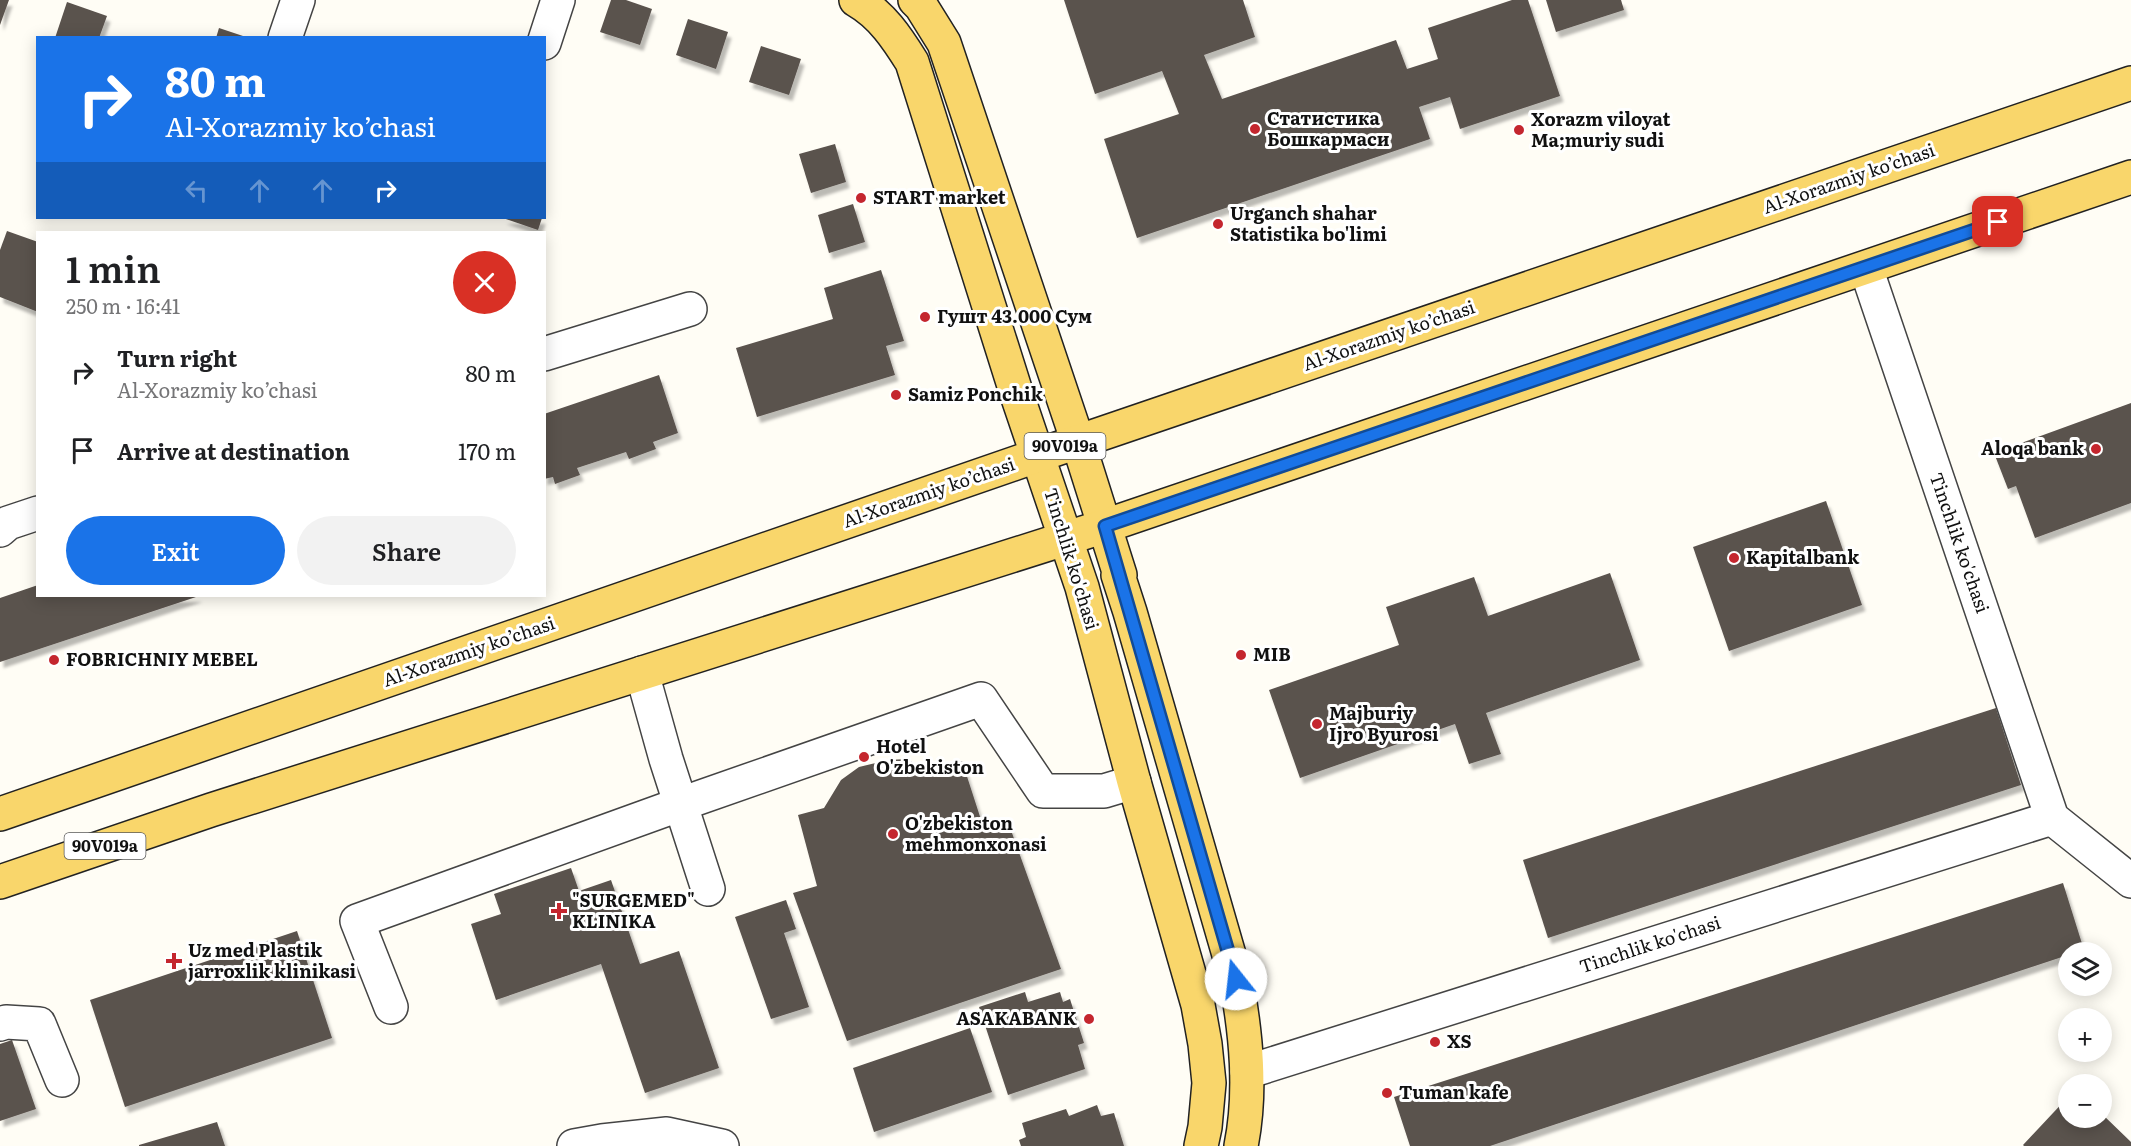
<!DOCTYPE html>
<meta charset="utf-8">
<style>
body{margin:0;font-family:Literata,serif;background:#f2f2f2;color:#202124;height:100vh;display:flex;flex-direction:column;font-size:22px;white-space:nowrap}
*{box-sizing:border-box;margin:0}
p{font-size:20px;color:#757577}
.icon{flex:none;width:33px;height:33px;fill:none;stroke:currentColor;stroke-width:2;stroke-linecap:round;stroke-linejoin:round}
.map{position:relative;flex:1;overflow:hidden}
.drawer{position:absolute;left:36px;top:231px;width:510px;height:366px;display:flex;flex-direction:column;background:#fff;border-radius:0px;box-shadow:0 3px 15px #0003}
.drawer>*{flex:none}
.top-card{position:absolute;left:36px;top:36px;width:510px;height:183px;border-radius:0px;box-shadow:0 3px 15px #0003;background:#1a73e8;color:#fff;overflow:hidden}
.buttons{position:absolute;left:2058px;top:942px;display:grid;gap:12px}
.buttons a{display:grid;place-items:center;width:54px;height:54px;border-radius:50%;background:#fff;box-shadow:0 3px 15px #0003;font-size:30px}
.pin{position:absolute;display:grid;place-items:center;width:51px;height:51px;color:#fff;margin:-26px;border-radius:12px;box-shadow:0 3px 9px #0006}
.me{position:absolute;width:66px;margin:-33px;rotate:344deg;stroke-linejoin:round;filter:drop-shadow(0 0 4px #0008)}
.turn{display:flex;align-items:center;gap:21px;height:126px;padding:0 30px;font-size:27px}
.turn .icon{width:78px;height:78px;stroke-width:2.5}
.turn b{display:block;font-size:42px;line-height:51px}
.lanes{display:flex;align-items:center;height:57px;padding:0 30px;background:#0003;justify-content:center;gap:30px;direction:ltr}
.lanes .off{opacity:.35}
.round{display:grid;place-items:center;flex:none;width:63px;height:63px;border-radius:32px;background:#f2f2f2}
.overview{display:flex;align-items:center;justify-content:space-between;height:102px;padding:0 30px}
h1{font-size:36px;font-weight:600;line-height:45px}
.primary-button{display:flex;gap:12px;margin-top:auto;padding:12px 30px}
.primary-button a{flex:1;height:69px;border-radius:36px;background:#1a73e8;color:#fff;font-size:24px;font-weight:600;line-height:69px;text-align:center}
.primary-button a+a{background:#f2f2f2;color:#202124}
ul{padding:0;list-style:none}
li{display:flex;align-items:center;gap:18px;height:78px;padding:0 30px}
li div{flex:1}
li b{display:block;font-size:22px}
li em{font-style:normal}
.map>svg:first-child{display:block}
.building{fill:#5a524d;filter:url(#shadow)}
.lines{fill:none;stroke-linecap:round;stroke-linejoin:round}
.minor-casing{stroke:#444;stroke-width:36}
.major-casing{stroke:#222;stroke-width:36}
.minor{stroke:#fff;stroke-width:33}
.major{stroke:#f9d66b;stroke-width:33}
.route-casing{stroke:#114b97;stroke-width:15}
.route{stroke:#1a73e8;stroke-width:10}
.poi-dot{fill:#c4262e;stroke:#fff;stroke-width:2}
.labels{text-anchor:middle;stroke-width:6;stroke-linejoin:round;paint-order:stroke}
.shield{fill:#fff;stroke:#585858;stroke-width:1.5}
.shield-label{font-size:16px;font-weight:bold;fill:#111}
.poi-label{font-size:18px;font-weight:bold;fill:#111;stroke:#fff;text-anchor:start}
.street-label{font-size:18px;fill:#111;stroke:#fff}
</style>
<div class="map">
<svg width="2131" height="1146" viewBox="0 0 2131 1146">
<defs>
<filter id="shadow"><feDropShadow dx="3.5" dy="6" stdDeviation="1.5" flood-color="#0004"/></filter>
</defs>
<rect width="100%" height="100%" fill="#fffdf5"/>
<!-- building -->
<g class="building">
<polygon points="0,0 9,0 0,25"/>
<polygon points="611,0 626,0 652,9 640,45 600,32"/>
<polygon points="1064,0 1243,0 1255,37 1204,55 1222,99 1396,40 1407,69 1438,59 1428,28 1512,0 1528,0 1560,96 1460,129 1450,97 1419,107 1430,139 1137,238 1104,139 1179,114 1162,71 1095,94"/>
<polygon points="1546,0 1621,0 1624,10 1556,32"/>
<polygon points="67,2 107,16 99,38 55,38"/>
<polygon points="688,19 728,32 716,69 676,55"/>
<polygon points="219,28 246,37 246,38 216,38"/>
<polygon points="761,46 801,59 789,95 749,82"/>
<polygon points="835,144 846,182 811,193 799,154"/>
<polygon points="853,204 865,242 829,253 818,215"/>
<polygon points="503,218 542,218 538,230"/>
<polygon points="7,231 38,242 38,312 0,297 0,250"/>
<polygon points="881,270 904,341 886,346 895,375 757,417 736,348 833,319 824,288"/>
<polygon points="659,375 678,433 653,442 656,449 629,459 626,452 577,468 580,475 555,484 553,477 544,479 544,414"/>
<polygon points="2131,403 2131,503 2035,538 2016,486 2008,489 1994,453"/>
<polygon points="1826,501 1862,605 1729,651 1693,547"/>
<polygon points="1610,573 1640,660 1486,713 1501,754 1469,764 1455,724 1300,778 1269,690 1399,645 1386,607 1474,577 1488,616"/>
<polygon points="38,585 38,596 199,596 0,662 0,598"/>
<polygon points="1996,708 2021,785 1548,938 1523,860"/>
<polygon points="907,759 930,772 962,761 984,829 1008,822 1061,969 847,1041 793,893 817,886 798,815 824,808 841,780 859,767 888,760"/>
<polygon points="571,868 579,891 611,880 640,964 679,951 719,1068 645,1093 601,964 496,1000 471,924 501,914 494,894"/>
<polygon points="2063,883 2084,950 2068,952 2068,955 1490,1146 1410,1146 1394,1097"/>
<polygon points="786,900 796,929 784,933 809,1007 771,1019 735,917"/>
<polygon points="297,931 332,1038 125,1107 90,1000"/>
<polygon points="1025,992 1028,1002 1060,992 1063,1002 1070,999 1084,1043 1078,1045 1085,1069 1008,1095 979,1007"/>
<polygon points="970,1028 992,1092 874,1132 853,1068"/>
<polygon points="12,1040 36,1109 0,1121 0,1044"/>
<polygon points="2068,1097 2068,1118 2102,1118 2102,1114 2131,1142 2131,1146 2024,1146 2023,1145"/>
<polygon points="1097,1105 1101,1116 1114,1113 1124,1146 1021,1146 1019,1140 1026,1137 1022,1123 1066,1109 1069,1116"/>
<polygon points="217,1122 225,1146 139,1146 139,1145"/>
</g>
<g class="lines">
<!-- minor casing -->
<g class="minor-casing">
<g id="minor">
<polyline points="285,38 298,0"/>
<polyline points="544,43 558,0"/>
<polyline points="1866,268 2052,818 2131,881"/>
<polyline points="544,354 690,309"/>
<polyline points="0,530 8,523 38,513"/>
<polyline points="642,673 666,759 708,889"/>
<polyline points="391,1007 357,921 681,804 981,699 1043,791 1104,791 1134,782"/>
<polyline points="0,1024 6,1022 39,1024 62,1080"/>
<polyline points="1247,1072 2052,818"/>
<polyline points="574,1146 602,1141 667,1134 722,1146"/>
</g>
</g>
<!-- major casing -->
<g class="major-casing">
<g id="major">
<path d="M856,0C882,15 897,38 912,62L1016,392L1082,587L1134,782L1198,1005L1205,1044L1209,1083L1205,1127L1201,1146"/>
<path d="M915,0L921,6L944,43L1078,442L1120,575H1118L1130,612L1236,979C1246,1034 1252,1091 1241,1146"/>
<polyline points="0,814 1039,455 2131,83"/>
<polyline points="0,882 211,810 1105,526 2131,177"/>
</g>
</g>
<!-- minor -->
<use href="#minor" class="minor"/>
<!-- major -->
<use href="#major" class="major"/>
</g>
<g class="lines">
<!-- route casing -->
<g class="route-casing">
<polyline id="route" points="1236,979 1105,526 1998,222"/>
</g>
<!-- route -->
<use href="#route" class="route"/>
</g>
<!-- markers -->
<g class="poi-dot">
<circle cx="1255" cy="129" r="6"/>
<circle cx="1519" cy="130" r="6"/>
<circle cx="861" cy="198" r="6"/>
<circle cx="1218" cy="224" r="6"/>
<circle cx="925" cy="317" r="6"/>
<circle cx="896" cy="395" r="6"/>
<circle cx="2096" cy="449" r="6"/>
<circle cx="1734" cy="558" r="6"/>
<circle cx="1241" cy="655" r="6"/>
<circle cx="54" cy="660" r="6"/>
<circle cx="1317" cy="724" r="6"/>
<circle cx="864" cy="757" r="6"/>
<circle cx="893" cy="834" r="6"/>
<path d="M556 902h6v6h6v6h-6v6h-6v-6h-6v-6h6z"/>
<path d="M171 952h6v6h6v6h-6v6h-6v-6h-6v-6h6z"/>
<circle cx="1089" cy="1019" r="6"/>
<circle cx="1435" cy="1042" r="6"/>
<circle cx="1387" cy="1093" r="6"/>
</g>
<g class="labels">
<!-- shield labels -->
<g class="shield">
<rect x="1024.5" y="433" width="81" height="26" rx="4.5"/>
<rect x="64.5" y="833" width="81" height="26" rx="4.5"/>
</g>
<g class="shield-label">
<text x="1065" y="452">90V019a</text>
<text x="105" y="852">90V019a</text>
</g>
<!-- poi labels -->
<g class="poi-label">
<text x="1267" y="125">Статистика<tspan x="1267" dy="21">Бошкармаси</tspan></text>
<text x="1531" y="126">Xorazm viloyat<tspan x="1531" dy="21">Ma;muriy sudi</tspan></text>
<text x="873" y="204">START market</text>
<text x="1230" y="220">Urganch shahar<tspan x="1230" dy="21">Statistika bo'limi</tspan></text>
<text x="937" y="323">Гушт 43.000 Сум</text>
<text x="908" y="401">Samiz Ponchik</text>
<text x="2084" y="455" text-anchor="end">Aloqa bank</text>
<text x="1746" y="564">Kapitalbank</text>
<text x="1253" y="661">MIB</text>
<text x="66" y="666">FOBRICHNIY MEBEL</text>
<text x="1329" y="720">Majburiy<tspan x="1329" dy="21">Ijro Byurosi</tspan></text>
<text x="876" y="753">Hotel<tspan x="876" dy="21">O'zbekiston</tspan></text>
<text x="905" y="830">O'zbekiston<tspan x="905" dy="21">mehmonxonasi</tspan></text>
<text x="572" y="907">"SURGEMED"<tspan x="572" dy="21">KLINIKA</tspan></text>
<text x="188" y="957">Uz med Plastik<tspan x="188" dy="21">jarroxlik klinikasi</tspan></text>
<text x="1077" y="1025" text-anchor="end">ASAKABANK</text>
<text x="1447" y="1048">XS</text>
<text x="1399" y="1099">Tuman kafe</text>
</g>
<!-- street labels -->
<g class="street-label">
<text transform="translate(1849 179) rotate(-19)" y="6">Al-Xorazmiy ko’chasi</text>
<text transform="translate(1389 336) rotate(-19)" y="6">Al-Xorazmiy ko’chasi</text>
<text transform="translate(929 493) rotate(-19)" y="6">Al-Xorazmiy ko’chasi</text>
<text transform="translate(1959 543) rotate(71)" y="6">Tinchlik ko'chasi</text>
<text transform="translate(1071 559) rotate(73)" y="6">Tinchlik ko'chasi</text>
<text transform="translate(469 652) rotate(-19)" y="6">Al-Xorazmiy ko’chasi</text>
<text transform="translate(1650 945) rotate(-18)" y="6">Tinchlik ko'chasi</text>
</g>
</g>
</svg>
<div class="buttons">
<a><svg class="icon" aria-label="layers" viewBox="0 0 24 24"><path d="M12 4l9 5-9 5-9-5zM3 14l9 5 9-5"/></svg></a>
<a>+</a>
<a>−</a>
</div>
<div class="pin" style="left:1998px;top:222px;background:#d93025"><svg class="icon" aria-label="arrive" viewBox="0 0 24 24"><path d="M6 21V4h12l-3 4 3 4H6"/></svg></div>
<svg class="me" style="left:1236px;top:979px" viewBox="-20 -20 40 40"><circle r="19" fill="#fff"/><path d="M0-13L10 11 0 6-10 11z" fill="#1a73e8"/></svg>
<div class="top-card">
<div class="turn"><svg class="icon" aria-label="right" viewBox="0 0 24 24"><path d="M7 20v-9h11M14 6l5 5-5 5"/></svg><div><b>80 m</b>Al-Xorazmiy ko’chasi</div></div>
<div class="lanes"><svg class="icon off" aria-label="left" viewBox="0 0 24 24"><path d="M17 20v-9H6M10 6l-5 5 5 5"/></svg><svg class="icon off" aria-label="ahead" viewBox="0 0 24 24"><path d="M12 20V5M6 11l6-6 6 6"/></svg><svg class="icon off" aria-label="ahead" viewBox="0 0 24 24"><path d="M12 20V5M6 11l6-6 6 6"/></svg><svg class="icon" aria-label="right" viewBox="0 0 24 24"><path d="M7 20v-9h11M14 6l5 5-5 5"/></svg></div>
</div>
<section class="drawer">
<div class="overview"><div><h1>1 min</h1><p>250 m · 16:41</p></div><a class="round" style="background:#d93025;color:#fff"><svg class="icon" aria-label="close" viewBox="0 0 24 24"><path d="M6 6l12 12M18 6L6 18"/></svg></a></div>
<ul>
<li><svg class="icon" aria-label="right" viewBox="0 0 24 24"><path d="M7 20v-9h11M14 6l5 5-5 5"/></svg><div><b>Turn right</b><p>Al-Xorazmiy ko’chasi</p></div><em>80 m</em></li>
<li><svg class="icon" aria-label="arrive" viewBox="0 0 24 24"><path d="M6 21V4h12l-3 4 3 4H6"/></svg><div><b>Arrive at destination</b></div><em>170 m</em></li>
</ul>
<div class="primary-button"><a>Exit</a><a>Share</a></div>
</section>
</div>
